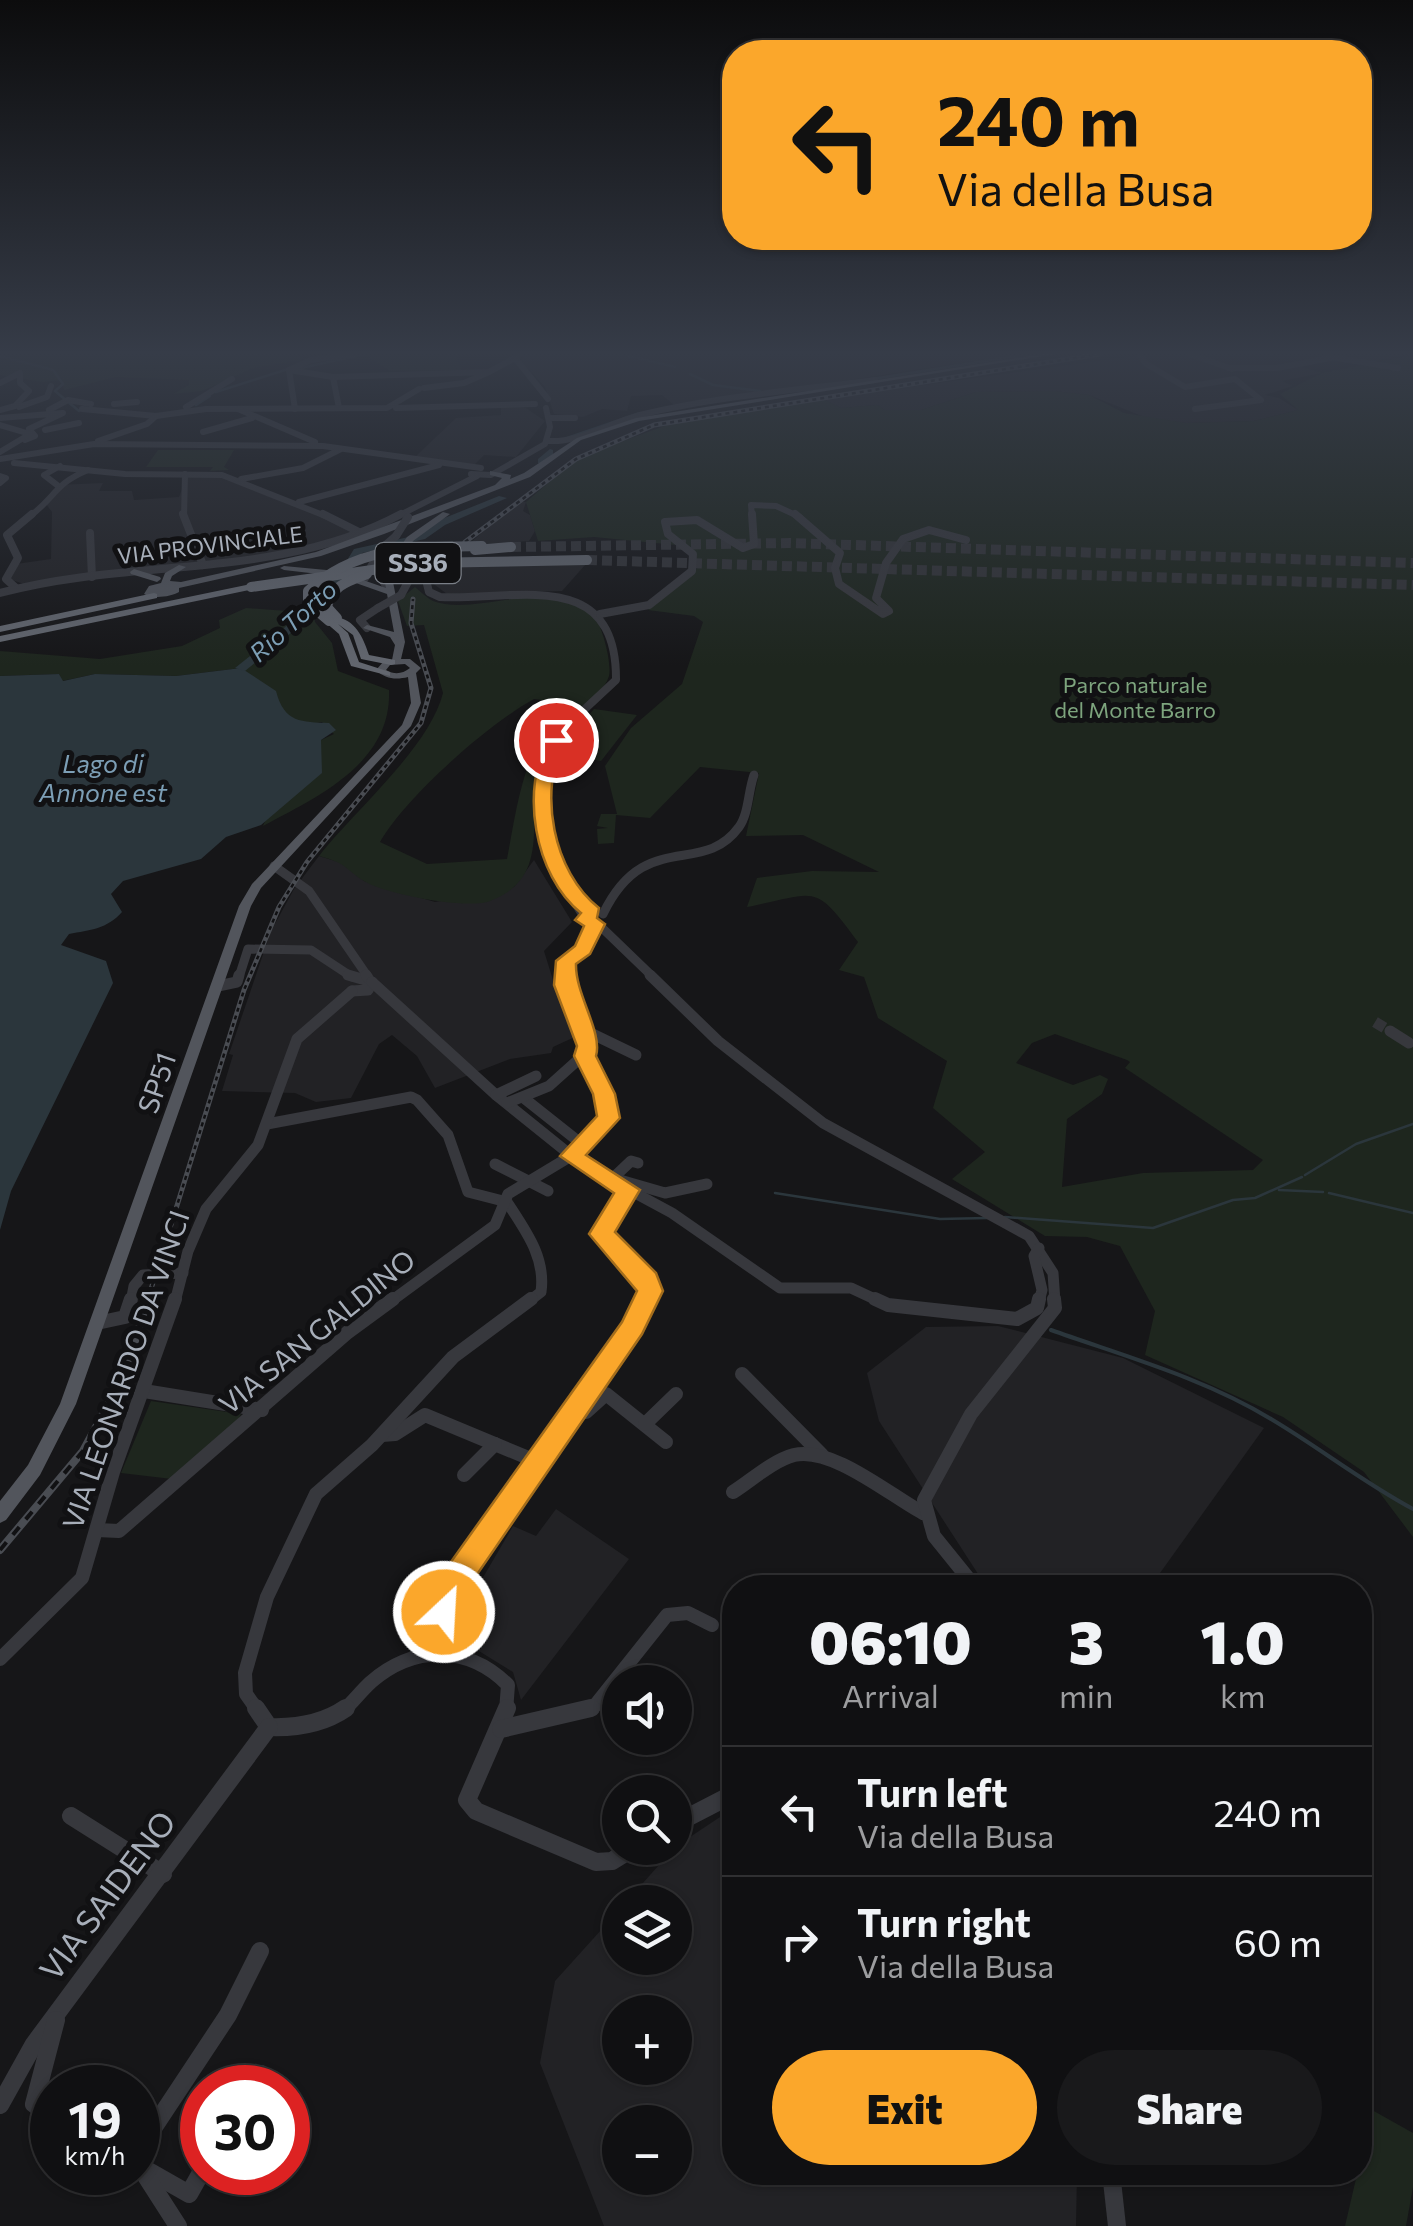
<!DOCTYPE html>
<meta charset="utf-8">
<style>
body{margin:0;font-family:Commissioner,sans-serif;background:#19191b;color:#f1f3f6;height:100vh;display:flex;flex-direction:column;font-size:38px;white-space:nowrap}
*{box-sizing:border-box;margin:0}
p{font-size:32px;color:#9c9d9f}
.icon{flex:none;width:55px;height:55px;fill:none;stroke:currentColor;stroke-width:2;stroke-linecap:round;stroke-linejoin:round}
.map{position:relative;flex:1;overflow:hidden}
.details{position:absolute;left:722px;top:1575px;width:650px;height:610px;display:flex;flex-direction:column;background:#101012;border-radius:40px;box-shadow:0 2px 8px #0004,0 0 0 2px #303032}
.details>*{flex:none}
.guide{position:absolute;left:722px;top:40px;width:650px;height:210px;border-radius:40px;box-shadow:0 2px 8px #0004,0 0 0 2px #303032;background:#fba72b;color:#111;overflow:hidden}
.tools{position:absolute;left:602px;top:1665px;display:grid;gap:20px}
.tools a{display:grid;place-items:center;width:90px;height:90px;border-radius:50%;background:#101012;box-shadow:0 2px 8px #0004,0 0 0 2px #303032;font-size:50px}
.speed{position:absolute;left:30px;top:2065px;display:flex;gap:20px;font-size:50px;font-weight:700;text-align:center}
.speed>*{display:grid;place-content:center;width:130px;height:130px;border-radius:50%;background:#101012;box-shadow:0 2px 8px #0004,0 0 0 2px #303032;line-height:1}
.speed small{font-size:25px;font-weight:400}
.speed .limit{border:15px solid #d22;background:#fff;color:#111}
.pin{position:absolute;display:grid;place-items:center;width:85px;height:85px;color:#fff;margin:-42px;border:5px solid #fff;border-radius:50%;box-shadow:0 2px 10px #0007}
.me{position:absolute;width:110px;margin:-55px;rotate:25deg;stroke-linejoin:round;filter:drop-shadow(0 0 8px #0008)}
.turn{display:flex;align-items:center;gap:35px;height:210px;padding:0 50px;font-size:45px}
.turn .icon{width:130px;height:130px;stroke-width:2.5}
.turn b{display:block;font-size:70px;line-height:85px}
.eta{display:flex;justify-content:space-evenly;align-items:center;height:170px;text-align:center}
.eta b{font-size:60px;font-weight:800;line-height:70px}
.button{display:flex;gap:20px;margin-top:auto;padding:20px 50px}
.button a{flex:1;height:115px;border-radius:60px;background:#fba72b;color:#111;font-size:40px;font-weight:800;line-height:115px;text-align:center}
.button a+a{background:#19191b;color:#f1f3f6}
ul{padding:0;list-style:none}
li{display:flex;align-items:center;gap:30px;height:130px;padding:0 50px;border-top:2px solid #303032}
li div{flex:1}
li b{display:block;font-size:38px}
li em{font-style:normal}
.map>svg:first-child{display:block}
.built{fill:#222225;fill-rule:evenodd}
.green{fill:#1e261e;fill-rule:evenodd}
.water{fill:#2b363c}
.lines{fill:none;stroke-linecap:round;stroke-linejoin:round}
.stream-far1{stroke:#2b363c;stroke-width:2.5}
.stream{stroke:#2b363c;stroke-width:4}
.river{fill:#2b363c;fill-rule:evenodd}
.minor-tunnel{stroke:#333438;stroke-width:11;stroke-dasharray:11 6;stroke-linecap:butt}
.highway-tunnel{stroke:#333438;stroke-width:10;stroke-dasharray:10 5;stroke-linecap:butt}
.minor-far5{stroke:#37383d;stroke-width:6}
.minor-far4{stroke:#37383d;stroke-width:8}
.minor-far3{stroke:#37383d;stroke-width:9}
.minor-far2{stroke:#37383d;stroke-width:11}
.minor-far1{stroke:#37383d;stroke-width:14}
.minor{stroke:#37383d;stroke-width:18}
.major{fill:#52555c;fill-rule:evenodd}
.highway{fill:#62666e;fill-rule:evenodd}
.rail-far1-casing{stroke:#494c52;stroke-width:5}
.rail-casing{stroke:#494c52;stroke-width:8}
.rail-far1{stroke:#111113;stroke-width:2.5;stroke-dasharray:4;stroke-linecap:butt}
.rail{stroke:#111113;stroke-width:4;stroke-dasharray:10;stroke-linecap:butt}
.minor-bridge{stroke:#37383d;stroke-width:8}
.highway-bridge{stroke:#62666e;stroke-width:10}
.route{fill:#fba72b;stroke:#a36d1c;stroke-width:2.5}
.labels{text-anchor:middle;stroke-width:10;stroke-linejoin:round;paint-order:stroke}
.far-street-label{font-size:22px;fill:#a7aeb9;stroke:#111113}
.far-park-label{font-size:22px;fill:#7da47d;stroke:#111113}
.shield{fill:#111113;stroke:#7a7f87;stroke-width:2.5}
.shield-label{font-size:25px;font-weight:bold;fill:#a7aeb9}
.far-water-label{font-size:25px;font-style:italic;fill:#7c9eb5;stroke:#111113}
.street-label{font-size:28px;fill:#a7aeb9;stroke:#111113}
.near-street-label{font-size:32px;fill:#a7aeb9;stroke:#111113}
</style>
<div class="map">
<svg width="1413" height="2226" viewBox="0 0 1413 2226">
<rect width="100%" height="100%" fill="#161618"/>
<!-- built -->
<g class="built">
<polygon points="524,354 1020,354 691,404 674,405 662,395 631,396 627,411 602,409 583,417 554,414 545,387 522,362"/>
<polygon points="1149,354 1408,354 1366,363 1331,360 1302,367 1322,373 1282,381 1293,386 1265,395 1279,398 1298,410 1254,421 1186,423 1147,418 1089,395 1054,391 976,392 921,410 884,410 878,405 841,408 823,399"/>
<polygon points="507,405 526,408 545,421 516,457 484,455 474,465 415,457 456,418 501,415 501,406"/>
<polygon points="215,475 298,502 363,534 314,549 24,584 9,579 16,564 51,559 52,512 46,504 57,485 103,483 99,491 132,491 134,500 179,497 187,476"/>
<polygon points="516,502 526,502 523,511 530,515 535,531 529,541 468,545"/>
<polygon points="586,564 562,591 447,594 431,582 445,566"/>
<polygon points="319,856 349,865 364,881 435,902 514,887 534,860 572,922 544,951 557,993 579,1035 553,1047 551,1053 510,1059 435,1088 417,1056 392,1035 379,1044 351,1098 316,1102 295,1093 222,1091 233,1055 229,1054 271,931 294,889"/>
<polygon points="998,1326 1123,1358 1264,1428 1150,1587 994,1587 982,1580 879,1421 867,1373 926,1327"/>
<polygon points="556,1509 629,1559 521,1700 513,1672 466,1643 458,1622 466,1586 478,1586 513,1526 536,1536"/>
<path d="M735,1807V2172L1077,2173L1076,2226H604L540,2063L555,1981L620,1909V1958H675V1902H626L675,1847ZM620,2012H675V2068H620ZM675,2122V2178H620V2122Z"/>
</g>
<!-- green -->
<g class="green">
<polygon points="0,354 295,354 307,359 253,368 202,391 173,394 189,385 189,380 116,377 64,390 62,380 43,382 0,375"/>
<polygon points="457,354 461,370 390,371 366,355"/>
<path d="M1413,355V1537L1364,1472L1283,1417L1145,1355L1155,1311L1120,1246L1087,1237L1045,1236L952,1179L985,1152L933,1108L947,1061L878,1018L864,977L839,970L858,942C813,881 818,893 747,907L757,878L812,871L879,872L803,835L746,836L759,773L700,767L650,818L616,815L614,843L598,844L597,829L608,828L597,826L601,814H617L605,766L631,728L682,684L703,622L694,616L648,610L700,566L686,546L594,537L538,541L526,502L577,458L667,425L823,399L841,408L878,405L884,410H921L976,392L1054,391L1089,395L1124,413L1186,423L1254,421L1298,410L1280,394L1322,373ZM1055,1034L1127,1060L1130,1062L1125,1068L1263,1160L1253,1170L1143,1173L1062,1187L1067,1119L1102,1094L1108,1079L1100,1075L1073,1085L1016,1063L1032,1043Z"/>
<polygon points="158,450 234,450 224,467 229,470 210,471 213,467 146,467"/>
<path d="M415,587C420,591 427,598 433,601C478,618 557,571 595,618C603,628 612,665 609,676C602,702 550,719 538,762C525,813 555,877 490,901C467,910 385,894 364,881C343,868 349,864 319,856C355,810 429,748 443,693L424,625L407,626L398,601ZM534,699L564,703C524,749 518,800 507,859L427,864L380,842C406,797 488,724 534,699Z"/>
<path d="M246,608L314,613L315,622L332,643L338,671L389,690C392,763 319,796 263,826L266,819L321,773V740L334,734L322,722C288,731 262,690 241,668L176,676L95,674L62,681L59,674L0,676V651L100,659L182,646L220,628L219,620Z"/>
<polygon points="594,709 637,715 601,761 556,753"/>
<polygon points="151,1401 241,1414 235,1427 172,1479 121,1473"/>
<polygon points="1372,2110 1413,2133 1413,2187 1406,2226 1345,2226"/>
</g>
<!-- water -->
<path class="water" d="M241,668L276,691C284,723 302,722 329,723L336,730L321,740L322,773L261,825L226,837L201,859L123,881L111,894L122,912C107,929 90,930 69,934L61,945L106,961L113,983L11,1191L0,1230V676L59,674L63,681L95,674L176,676Z"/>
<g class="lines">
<!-- stream-far1 -->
<g class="stream-far1">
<polyline points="621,354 675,367"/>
<polyline points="1410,354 1413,357"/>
<polyline points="0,356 53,370 63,384 55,391 79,411"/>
<polyline points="301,368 365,354"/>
<polyline points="690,374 713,385 760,391"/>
<polyline points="216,392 288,369"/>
<polyline points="196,405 210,396"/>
<polyline points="1305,1175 1356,1144 1413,1124"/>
<polyline points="1279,1190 1323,1192"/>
<polyline points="775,1193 940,1219 987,1218"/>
<polyline points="1329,1193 1413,1213"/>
<polyline points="1005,1217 1153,1228 1233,1200 1255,1198 1302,1177"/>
</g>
<!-- stream -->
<path class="stream" d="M1051,1330C1124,1356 1204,1378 1271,1419C1320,1448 1361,1481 1413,1509"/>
<!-- river -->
<g class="river">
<polygon points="1019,354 1038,354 856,383 852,381"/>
<polygon points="639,412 646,414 570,440 563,438"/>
<polygon points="550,449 553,450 553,454 544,463 538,463 538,459"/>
<path d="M499,496L507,498L445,525L425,539L362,553C333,601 288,636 245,671L235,668L279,633L338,575L354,549L418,535L437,521Z"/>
</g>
<!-- minor-tunnel -->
<polyline class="minor-tunnel" points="1375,1022 1390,1031"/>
<!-- highway-tunnel -->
<g class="highway-tunnel">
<polyline points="511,547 790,543 1413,563"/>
<polyline points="587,560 1413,585"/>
</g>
<!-- minor-far5 -->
<g class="minor-far5">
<polyline points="519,354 515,358 548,399"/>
<polyline points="1140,354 1145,363 1185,387 1235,379 1261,400 1195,409"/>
<polyline points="1190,354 1232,369"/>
<polyline points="1325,356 1398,368"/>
<polyline points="1229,368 1277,368 1330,358"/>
<polyline points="289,370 333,377 489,372 515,358"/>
<polyline points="289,370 311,360 352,354"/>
<polyline points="289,370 295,409"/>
<polyline points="333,377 339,408"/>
<polyline points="0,383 20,373 20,383 29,391 15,406 0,410"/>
<polyline points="424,388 464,383 487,373"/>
<polyline points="114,404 137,402"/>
<polyline points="19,407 47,397 51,386"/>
<polyline points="186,407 232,379"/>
<polyline points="396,408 535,404"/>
<polyline points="82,409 156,416 206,409 387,408 419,389"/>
<polyline points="238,409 315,442"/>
<polyline points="49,410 68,400 91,404"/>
<polyline points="0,418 63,413 29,429 35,436 25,440"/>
<polyline points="549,418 575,418"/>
<polyline points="0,425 30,434 0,452"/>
<polyline points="45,430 79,423"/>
<polyline points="203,432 252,418"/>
<polyline points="98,441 147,424 156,416"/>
<path d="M548,441C580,443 613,421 644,414C720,396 798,390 875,380"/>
<polyline points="0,459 94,444 323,446 481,468"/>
<polyline points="14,463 125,474 222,475 328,517"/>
<polyline points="471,474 491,475 545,444 550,427 546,408"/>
<polyline points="0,476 6,478 0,483"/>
<polyline points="241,479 303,468 341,449"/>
<polyline points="57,485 44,475 60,466"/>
<polyline points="299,502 439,465"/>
<path d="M29,517C56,497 54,484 88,470"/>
<polyline points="184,517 185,474"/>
<polyline points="396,517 477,476"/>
<polyline points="752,517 751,505 776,506 800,517"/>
</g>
<!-- minor-far4 -->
<g class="minor-far4">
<polyline points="183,514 203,565"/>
<polyline points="323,514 363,534"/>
<polyline points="795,514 840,553 835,568 839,584 883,614 889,611 876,598 886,563 903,539 929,530 966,540"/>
<polyline points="90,533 92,577"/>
<polyline points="373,566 387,587"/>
<polyline points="365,578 380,550 396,536"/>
<polyline points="16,588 6,579 18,558 7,535 32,514"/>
<path d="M0,593C133,557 276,581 401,514"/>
<path d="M401,595L409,580L420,577L426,580L429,592L440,597C514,601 617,565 616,680L573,720"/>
<polyline points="600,614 649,605 692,571 693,554 668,534 665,522 697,520 743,548 754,544 752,514"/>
<polyline points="367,628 360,620 378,608"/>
</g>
<!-- minor-far3 -->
<g class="minor-far3">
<polyline points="576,718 562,731 544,764 548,848 555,870 584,917"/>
<polyline points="274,866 309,891 368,977"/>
<path d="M603,914C645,827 702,878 739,827C749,813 748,791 754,775"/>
<polyline points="597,923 653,977"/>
<polyline points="239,977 248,949 311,950 352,977"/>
<polyline points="566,977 564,965 586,946 589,922"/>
</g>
<!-- minor-far2 -->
<g class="minor-far2">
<polyline points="348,975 372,982 368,990 352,991"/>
<polyline points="366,975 368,978"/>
<polyline points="650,975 718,1041 823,1123 1029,1236 1053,1273 1055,1302"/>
<polyline points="372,982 496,1095 583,1165 672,1213 780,1288 851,1288 881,1302"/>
<polyline points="218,986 237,982 239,975"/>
<polyline points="578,1027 636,1055"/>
<polyline points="1390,1031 1409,1043"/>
<polyline points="496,1095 536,1076"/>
<polyline points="525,1099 583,1145"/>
<polyline points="507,1103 549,1086 588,1051 570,1008 565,975"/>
<path d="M267,1124L411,1097L417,1100L448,1135L468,1192L507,1202C525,1230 546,1257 541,1292L528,1302"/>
<polyline points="495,1164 548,1191"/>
<polyline points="613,1178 665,1193 707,1184"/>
<polyline points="613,1178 631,1161 638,1163"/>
<polyline points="628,1190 601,1233 642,1275 646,1302"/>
<polyline points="131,1302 134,1286 143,1275 183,1273"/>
<polyline points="175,1302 188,1251 206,1209 258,1145 297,1039 352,991"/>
<polyline points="390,1302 495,1225 508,1194 571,1156 609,1118 604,1094 585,1057"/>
<polyline points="1039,1302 1042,1290 1034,1256 1039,1248"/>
</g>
<!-- minor-far1 -->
<g class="minor-far1">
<polyline points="875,1299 888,1305 1017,1319 1037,1308 1039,1299"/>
<polyline points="97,1323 125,1317 131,1299"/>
<polyline points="742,1374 822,1455"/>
<polyline points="144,1391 262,1410"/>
<polyline points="574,1411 586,1412 606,1394 666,1442"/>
<polyline points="645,1424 676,1394"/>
<polyline points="382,1435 395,1434 425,1415 538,1462"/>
<polyline points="464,1475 495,1444"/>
<path d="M733,1492C752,1480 772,1461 794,1455C832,1446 891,1496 923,1513"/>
<polyline points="97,1530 119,1531 348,1332 393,1299"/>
<polyline points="976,1588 934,1536 924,1500 971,1414 1055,1308 1054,1299"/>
<polyline points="444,1612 454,1655"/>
<polyline points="415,1656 431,1636 454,1583 647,1299"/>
<polyline points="0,1659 82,1578 113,1472 175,1299"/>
<polyline points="258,1711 246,1694 245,1673 267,1597 316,1494 372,1445 453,1357 531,1299"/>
<path d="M343,1711C353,1702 361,1691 371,1682C414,1645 468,1645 508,1685L506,1711"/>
<polyline points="580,1711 593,1708 667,1615 688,1613 712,1625"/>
</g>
<!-- minor -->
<g class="minor">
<path d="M256,1708L269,1727C296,1728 323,1724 346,1708"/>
<polyline points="507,1708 467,1800 476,1811 596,1862 612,1861 633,1848"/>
<polyline points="501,1729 591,1708"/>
<polyline points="71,1816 163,1874"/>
<polyline points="675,1824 735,1793"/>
<polyline points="253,2088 261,2074"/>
<polyline points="0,2105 34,2044 269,1727"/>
<polyline points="52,2118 34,2104 56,2020"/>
<polyline points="138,2151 228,2015 260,1951"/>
<polyline points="138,2165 189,2194 202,2171"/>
<polyline points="142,2170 178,2226"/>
<polyline points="1111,2172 1117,2226"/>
</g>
<!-- major -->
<g class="major">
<path d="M1042,354H1056L639,421L581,440L530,477L384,534L321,556L179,588V592C171,597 152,599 144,594L149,586L161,583L165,573L179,565L186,567L172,576L170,581L181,582L316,552L495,485L502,478L490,475V471L511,475L510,479L524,473L577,438L636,418Z"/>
<path d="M443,512L450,514L413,541L391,572L405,642L401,659H410L421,668L416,673L421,703L411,726L261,888L251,906L76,1404L40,1475L6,1520L0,1523V1501L28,1465L60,1404L239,906L252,884L402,725L411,703L408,677C396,680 385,679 376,670L384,661L392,660L395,645L390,637L363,628L367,625L394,632L387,594L336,576L284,570L280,568L284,566L337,571L386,588L383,572L407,537ZM405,664L410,668C402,674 395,675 386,670L390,665Z"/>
<polygon points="134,569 160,577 161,579 157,582 131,574 130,572"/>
</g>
<!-- highway -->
<g class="highway">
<polygon points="251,584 254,585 254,589 0,642 0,636"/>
<polygon points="154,593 157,594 157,598 0,632 0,626"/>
<path d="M335,617C355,619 363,637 369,655L395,660V664L391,665L361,659L353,635L338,624L348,633L359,662L390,672V676L351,666L339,634L324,621L329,618L334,621Z"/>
</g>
<!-- rail-far1 casing -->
<g class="rail-far1-casing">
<g id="rail-far1">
<polyline points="465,542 576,459 654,425 1100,354"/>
<polyline points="147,1302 244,990 279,907 307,862 421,723 431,688 411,623 413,599"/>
</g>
</g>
<!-- rail casing -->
<g class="rail-casing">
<polyline id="rail" points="0,1550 83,1451 125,1374 148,1299"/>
</g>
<!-- rail-far1 -->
<use href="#rail-far1" class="rail-far1"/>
<!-- rail -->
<use href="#rail" class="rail"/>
<!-- minor-bridge -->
<g class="minor-bridge">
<polyline points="396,536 408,517"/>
<polyline points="378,608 401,595"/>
</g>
<!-- highway-bridge -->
<g class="highway-bridge">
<polyline points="475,550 511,547"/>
<polyline points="251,587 422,563 587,560"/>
<path d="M337,618L327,607C331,586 348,581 367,574"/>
<path d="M329,621L308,603V591C357,545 418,547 482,546"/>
</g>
</g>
<!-- sky -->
<linearGradient id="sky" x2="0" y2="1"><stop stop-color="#0c0c0d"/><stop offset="0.53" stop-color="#363c48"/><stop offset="1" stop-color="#363c48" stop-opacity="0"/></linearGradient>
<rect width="1413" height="666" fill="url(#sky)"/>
<!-- route -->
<path class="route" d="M556,736L564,740C538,792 553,872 599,908L597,918L605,924L590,954L576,964C575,994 603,1032 596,1056L615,1094L620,1118L586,1155L640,1190L615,1232L656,1273L663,1291L642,1334L467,1589L455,1622L444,1626L433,1622L428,1612L443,1573L622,1322L637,1291L589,1234L614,1193L560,1156L597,1116L593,1094L574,1056L577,1046L554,985L556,961L575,946L584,926L575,920L581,913C534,876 519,787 550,737Z"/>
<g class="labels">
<!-- far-street labels -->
<g class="far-street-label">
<text transform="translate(210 545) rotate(-7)" y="8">VIA PROVINCIALE</text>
</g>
<!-- far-park labels -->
<g class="far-park-label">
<text x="1135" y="693">Parco naturale<tspan x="1135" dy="25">del Monte Barro</tspan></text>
</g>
<!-- shield labels -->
<rect class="shield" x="375.5" y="543" width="85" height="40" rx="8"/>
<g class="shield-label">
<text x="418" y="572">SS36</text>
</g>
<!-- far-water labels -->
<g class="far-water-label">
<text transform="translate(293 621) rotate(-42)" y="9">Rio Torto</text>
<text x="103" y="773">Lago di<tspan x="103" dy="29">Annone est</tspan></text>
</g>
<!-- street labels -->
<g class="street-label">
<text transform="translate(157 1083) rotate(-71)" y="10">SP51</text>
<text transform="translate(317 1332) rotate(-39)" y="10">VIA SAN GALDINO</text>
<text transform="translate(126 1370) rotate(-71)" y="10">VIA LEONARDO DA VINCI</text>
</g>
<!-- near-street labels -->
<g class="near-street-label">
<text transform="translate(108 1896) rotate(-53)" y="11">VIA SAIDENO</text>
</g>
</g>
</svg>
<div class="tools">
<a><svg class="icon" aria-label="sound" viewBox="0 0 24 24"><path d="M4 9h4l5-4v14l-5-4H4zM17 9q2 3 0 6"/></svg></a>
<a><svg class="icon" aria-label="search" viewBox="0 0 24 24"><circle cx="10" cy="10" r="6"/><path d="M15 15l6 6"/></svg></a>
<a><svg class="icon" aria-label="layers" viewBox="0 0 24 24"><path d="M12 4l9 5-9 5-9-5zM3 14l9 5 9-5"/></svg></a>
<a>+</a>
<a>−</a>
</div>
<div class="speed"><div>19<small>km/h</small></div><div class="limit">30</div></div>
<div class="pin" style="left:556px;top:740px;background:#d93025"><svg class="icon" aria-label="arrive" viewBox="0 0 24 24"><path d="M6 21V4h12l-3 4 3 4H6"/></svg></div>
<svg class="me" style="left:444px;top:1612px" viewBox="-20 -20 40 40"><circle r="17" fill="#fba72b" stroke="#fff" stroke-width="3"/><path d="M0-11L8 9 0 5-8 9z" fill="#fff"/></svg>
<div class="guide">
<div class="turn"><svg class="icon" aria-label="left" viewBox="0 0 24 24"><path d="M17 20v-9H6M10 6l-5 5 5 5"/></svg><div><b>240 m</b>Via della Busa</div></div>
</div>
<section class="details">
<div class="eta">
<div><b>06:10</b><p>Arrival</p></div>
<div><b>3</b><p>min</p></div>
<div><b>1.0</b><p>km</p></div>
</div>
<ul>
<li><svg class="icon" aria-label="left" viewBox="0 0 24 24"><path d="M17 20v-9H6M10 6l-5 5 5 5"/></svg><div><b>Turn left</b><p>Via della Busa</p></div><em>240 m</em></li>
<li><svg class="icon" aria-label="right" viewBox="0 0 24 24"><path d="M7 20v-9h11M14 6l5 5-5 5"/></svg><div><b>Turn right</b><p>Via della Busa</p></div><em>60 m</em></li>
</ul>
<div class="button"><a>Exit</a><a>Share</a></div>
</section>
</div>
